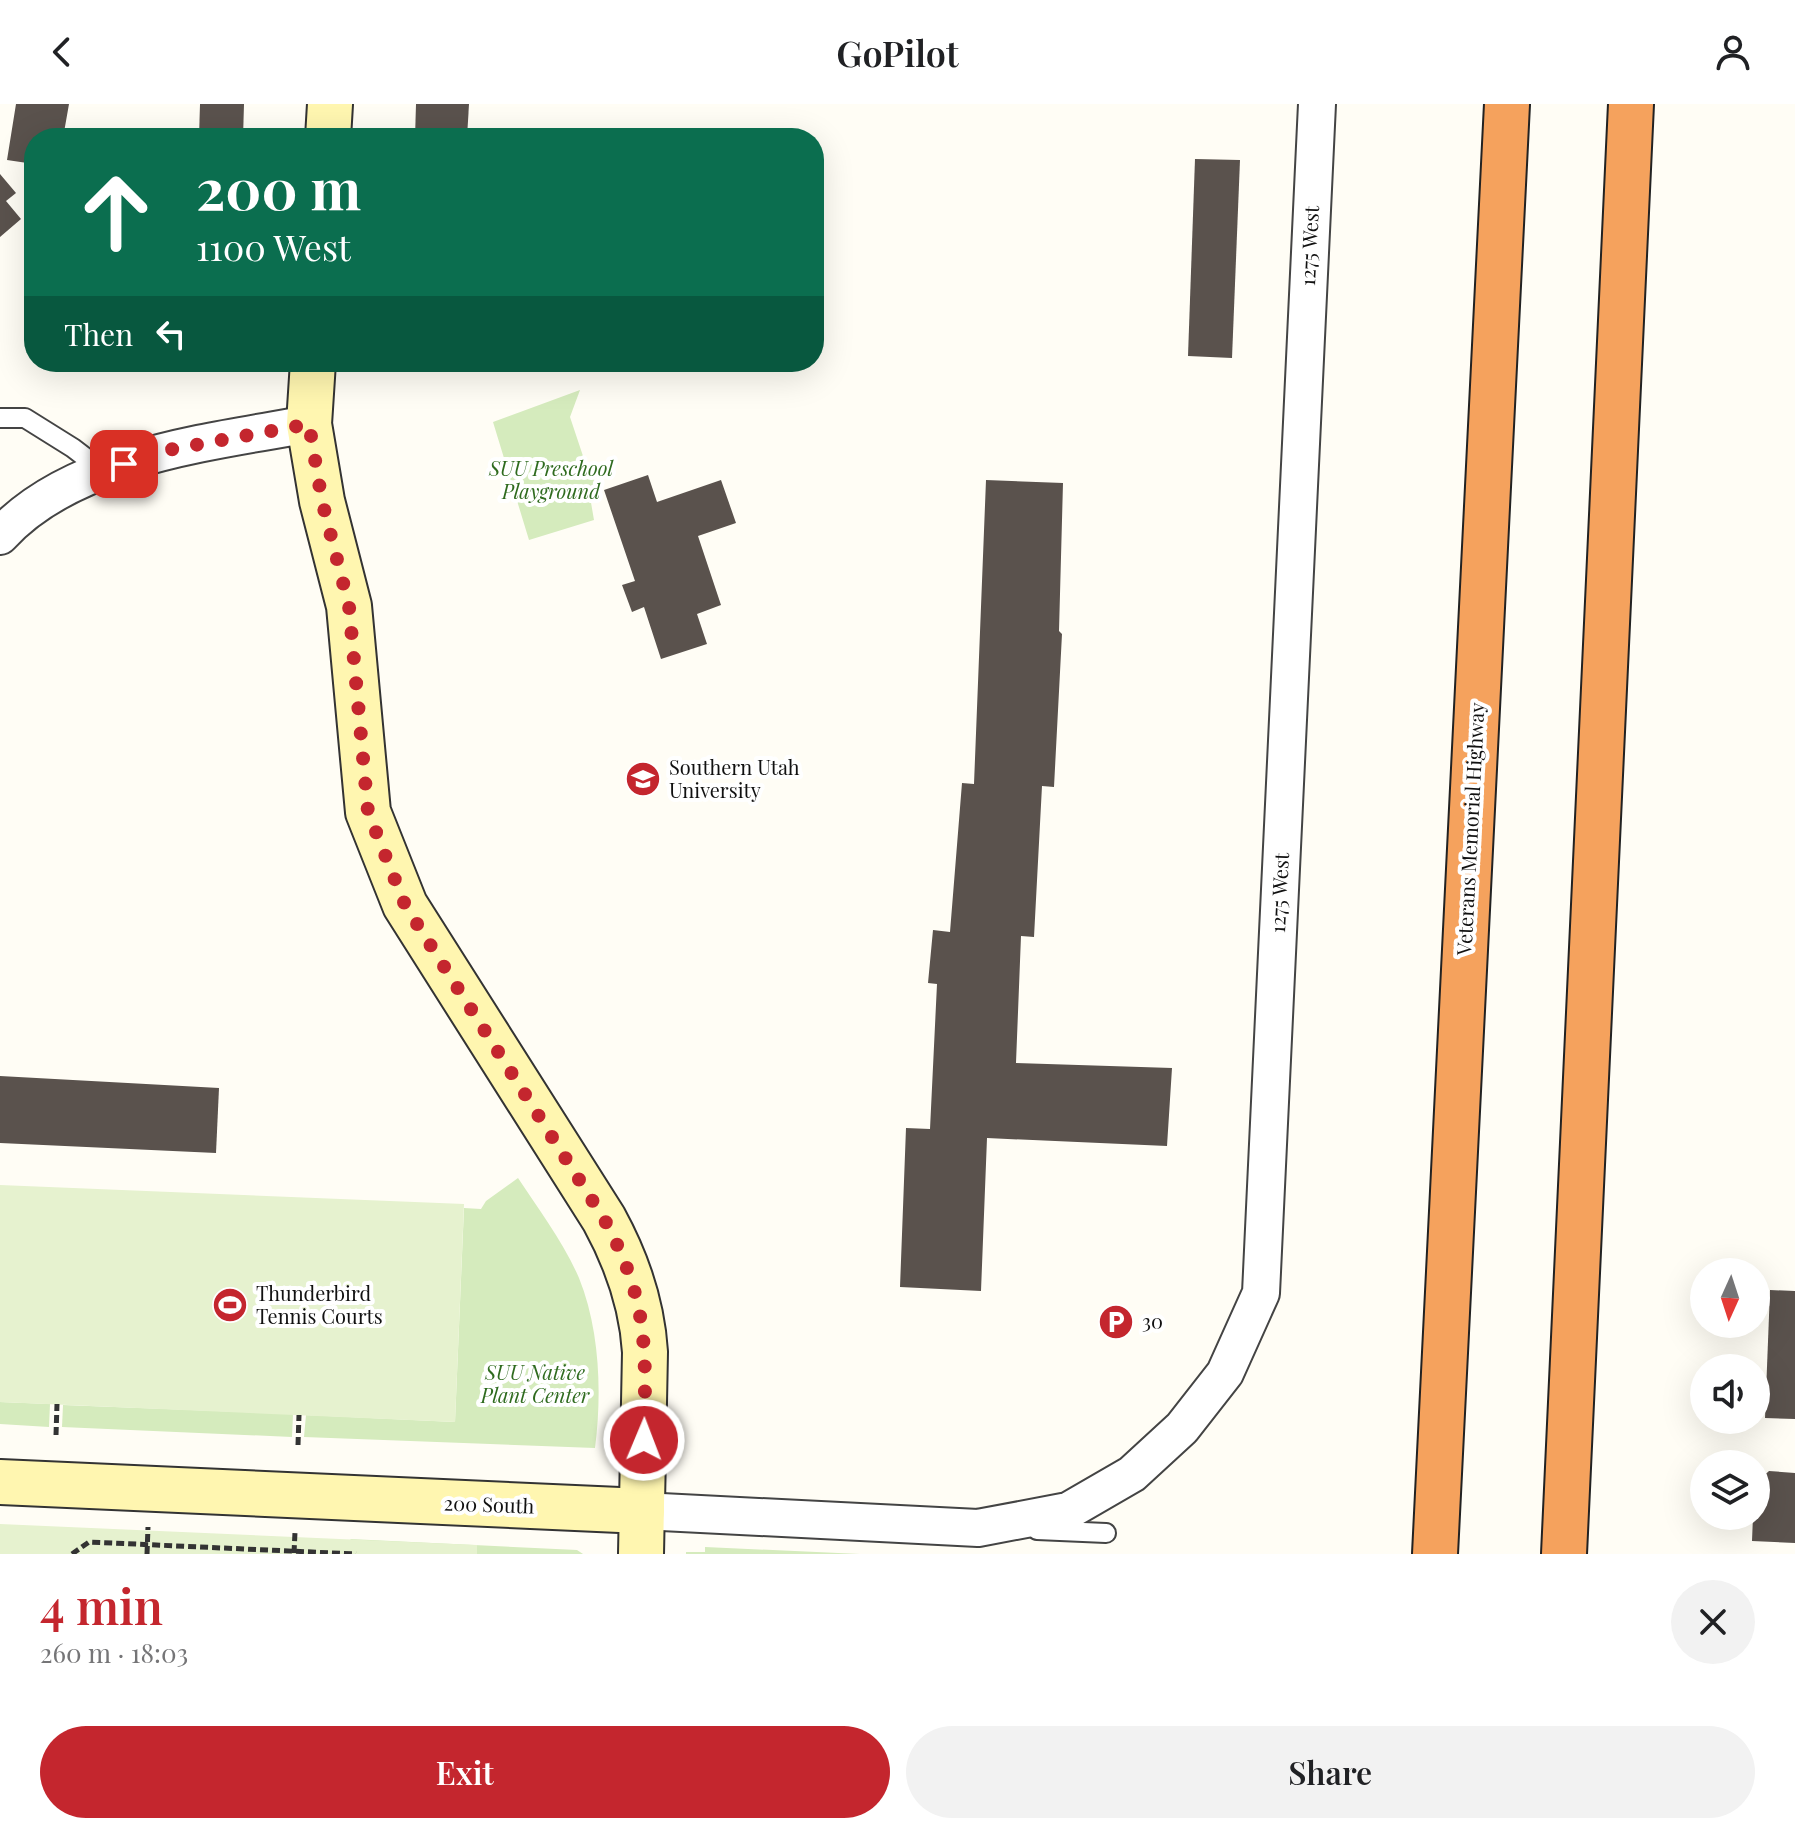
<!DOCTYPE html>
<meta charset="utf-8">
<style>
body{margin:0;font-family:"Playfair Display",serif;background:#f2f2f2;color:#202124;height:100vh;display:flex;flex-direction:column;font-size:30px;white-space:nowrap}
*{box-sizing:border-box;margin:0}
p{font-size:26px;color:#757577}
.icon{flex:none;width:44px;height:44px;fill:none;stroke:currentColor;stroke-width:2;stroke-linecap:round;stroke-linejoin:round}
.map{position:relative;height:1450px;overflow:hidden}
.sheet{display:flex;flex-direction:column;background:#fff;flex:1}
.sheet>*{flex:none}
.guide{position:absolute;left:24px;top:24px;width:800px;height:244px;border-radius:32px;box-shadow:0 8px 32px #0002;background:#0b6e4f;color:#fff;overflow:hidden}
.needle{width:52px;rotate:183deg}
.tools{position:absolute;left:1690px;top:1154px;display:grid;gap:16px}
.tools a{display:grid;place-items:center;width:80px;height:80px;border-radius:50%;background:#fff;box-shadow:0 8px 32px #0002;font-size:40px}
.pin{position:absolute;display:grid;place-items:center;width:68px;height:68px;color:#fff;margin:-34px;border-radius:16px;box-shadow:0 4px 12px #0006}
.me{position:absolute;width:88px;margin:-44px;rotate:1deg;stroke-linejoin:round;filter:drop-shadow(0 0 6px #0008)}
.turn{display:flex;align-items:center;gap:28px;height:168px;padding:0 40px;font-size:36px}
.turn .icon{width:104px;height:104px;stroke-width:2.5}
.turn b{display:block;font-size:56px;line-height:68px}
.then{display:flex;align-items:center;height:76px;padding:0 40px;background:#0003;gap:16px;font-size:30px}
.round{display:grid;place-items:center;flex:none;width:84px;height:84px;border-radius:42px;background:#f2f2f2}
.headline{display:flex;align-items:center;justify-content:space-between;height:136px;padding:0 40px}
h1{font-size:48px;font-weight:600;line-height:60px;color:#c4262e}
.cta{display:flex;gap:16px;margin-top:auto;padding:16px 40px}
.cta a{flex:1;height:92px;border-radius:48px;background:#c4262e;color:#fff;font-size:32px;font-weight:600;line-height:92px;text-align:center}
.cta a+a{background:#f2f2f2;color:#202124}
header{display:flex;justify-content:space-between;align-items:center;height:104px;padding:0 40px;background:#fff;font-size:36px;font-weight:600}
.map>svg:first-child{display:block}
.green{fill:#d5ebbd}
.pitch{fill:#e6f2cf}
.building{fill:#5a524d}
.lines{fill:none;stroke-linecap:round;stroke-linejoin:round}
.lane-casing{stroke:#444;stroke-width:22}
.street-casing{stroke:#444;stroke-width:40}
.secondary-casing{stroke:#333;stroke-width:48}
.highway-casing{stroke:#222;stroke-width:48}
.path{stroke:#333;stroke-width:5;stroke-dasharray:8 4;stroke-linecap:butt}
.lane{stroke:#fff;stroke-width:18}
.street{stroke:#fff;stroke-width:36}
.secondary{stroke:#fff6b0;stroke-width:44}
.highway{stroke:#f5a25d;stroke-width:44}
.route{stroke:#c4262e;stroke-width:14;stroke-dasharray:0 25.2}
.labels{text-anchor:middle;stroke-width:8;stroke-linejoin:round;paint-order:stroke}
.street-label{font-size:20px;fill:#111;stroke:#fff}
.park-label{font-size:20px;font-style:italic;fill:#2f6b1f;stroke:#fff}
.poi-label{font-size:20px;fill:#111;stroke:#fff;text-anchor:start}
</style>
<header><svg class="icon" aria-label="back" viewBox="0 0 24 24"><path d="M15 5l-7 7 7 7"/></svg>GoPilot<svg class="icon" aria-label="person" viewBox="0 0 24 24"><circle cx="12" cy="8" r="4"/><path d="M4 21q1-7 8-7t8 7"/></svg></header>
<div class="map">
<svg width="1795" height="1450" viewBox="0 0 1795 1450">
<rect width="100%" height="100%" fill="#fffdf5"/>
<!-- green -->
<g class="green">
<polygon points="580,286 570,313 589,370 596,378 589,387 594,416 529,436 493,318"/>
<path d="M518,1074C539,1106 564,1139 579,1174C600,1226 602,1290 595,1344L304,1333L306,1311L455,1318L464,1104L481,1105L486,1097Z"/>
<polygon points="0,1298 50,1300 49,1323 0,1320"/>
<polygon points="63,1301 293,1310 292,1333 62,1323"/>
<polygon points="350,1435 577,1446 583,1450 364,1450"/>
<polygon points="705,1443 860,1450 686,1450 686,1448 705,1448"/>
</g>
<!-- pitch -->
<g class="pitch">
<polygon points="0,1081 464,1100 455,1318 0,1298"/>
<polygon points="0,1420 477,1441 477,1450 0,1450"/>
</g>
<!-- building -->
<g class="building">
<polygon points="16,0 69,0 63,34 34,34 34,60 7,56"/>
<polygon points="200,0 244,0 243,34 199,34"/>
<polygon points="416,0 469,0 467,34 415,34"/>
<polygon points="1195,55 1240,56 1232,254 1188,252"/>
<polygon points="0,70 16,89 6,97 21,115 0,133"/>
<polygon points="648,371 657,398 721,376 736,419 698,432 721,501 697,510 707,540 661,555 644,503 632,508 622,481 635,477 604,386"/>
<polygon points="986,376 1063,379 1059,527 1062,530 1054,683 1042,682 1034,833 1021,832 1016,959 1172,964 1167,1042 987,1034 981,1187 900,1183 906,1024 930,1025 937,880 928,879 933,826 950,828 962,679 974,680"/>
<polygon points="0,972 219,984 216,1049 0,1039"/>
<polygon points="1770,1186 1795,1187 1795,1315 1765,1314"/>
<polygon points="1769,1367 1795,1369 1795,1439 1752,1437 1753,1412 1756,1412 1756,1379"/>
</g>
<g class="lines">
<!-- lane casing -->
<g class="lane-casing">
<g id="lane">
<polyline points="0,314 25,314 73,344 103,367"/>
<polyline points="1037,1426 1106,1429"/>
</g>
</g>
<!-- street casing -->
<g class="street-casing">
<g id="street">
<path d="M0,432C71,353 210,338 309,320"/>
<polyline points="642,1407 978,1424 1068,1407 1132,1370 1182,1324 1225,1269 1261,1189 1317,0"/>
</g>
</g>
<!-- secondary casing -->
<g class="secondary-casing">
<g id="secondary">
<polyline points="328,34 330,0"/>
<path d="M313,258L309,320L322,397L349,502L368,708L405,801L604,1115C627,1157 642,1199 645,1248L641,1450"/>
<polyline points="0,1378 642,1407"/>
</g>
</g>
<!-- highway casing -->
<g class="highway-casing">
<g id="highway">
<polyline points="1435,1450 1507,0"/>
<polyline points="1564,1450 1631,0"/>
</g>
</g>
<!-- path -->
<g class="path">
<polyline points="56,1331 57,1300"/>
<polyline points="298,1341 299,1311"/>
<polyline points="294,1449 295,1428"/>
<polyline points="72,1450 89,1438 356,1450"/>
<polyline points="147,1450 148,1423"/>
</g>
<!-- lane -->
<use href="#lane" class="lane"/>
<!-- street -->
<use href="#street" class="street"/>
<!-- secondary -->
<use href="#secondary" class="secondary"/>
<!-- highway -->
<use href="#highway" class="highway"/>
</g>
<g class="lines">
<!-- route -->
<path class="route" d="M124,360L168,346L309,320L322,397L349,502L368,708L405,801L604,1115C649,1197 646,1245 644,1336"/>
</g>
<!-- icons -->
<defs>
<g id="university-disc" transform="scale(1.8)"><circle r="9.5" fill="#c4262e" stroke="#fff"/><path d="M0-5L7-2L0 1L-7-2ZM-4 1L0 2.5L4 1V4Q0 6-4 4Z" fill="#fff"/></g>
<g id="stadium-disc" transform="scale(1.8)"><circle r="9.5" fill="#c4262e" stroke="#fff"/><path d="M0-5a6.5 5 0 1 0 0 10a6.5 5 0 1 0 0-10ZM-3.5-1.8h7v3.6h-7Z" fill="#fff"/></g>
<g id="parking-disc" transform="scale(1.8)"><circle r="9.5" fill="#c4262e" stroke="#fff"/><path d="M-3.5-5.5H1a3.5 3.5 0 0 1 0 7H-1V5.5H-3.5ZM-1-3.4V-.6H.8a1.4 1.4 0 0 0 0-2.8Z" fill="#fff"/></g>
</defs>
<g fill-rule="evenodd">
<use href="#university-disc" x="643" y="675"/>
<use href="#stadium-disc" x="230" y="1201"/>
<use href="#parking-disc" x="1116" y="1218"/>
</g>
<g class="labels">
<!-- street labels -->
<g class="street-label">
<text transform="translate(1310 142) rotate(-87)" y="7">1275 West</text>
<text transform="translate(1471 725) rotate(-87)" y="7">Veterans Memorial Highway</text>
<text transform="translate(1280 789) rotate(-87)" y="7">1275 West</text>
<text transform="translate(489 1401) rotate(2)" y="7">200 South</text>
</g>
<!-- park labels -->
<g class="park-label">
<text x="551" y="372">SUU Preschool<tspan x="551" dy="23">Playground</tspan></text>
<text x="535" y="1276">SUU Native<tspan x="535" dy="23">Plant Center</tspan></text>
</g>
<!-- poi labels -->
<g class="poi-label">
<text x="669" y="671">Southern Utah<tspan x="669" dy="23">University</tspan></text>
<text x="256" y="1197">Thunderbird<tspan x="256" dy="23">Tennis Courts</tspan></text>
<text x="1142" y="1225">30</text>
</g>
</g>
</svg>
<div class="tools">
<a><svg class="needle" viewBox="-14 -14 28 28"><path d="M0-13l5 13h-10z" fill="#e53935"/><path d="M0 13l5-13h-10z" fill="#757577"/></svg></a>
<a><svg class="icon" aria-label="sound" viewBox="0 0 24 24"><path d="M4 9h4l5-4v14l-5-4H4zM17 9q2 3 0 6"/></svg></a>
<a><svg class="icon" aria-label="layers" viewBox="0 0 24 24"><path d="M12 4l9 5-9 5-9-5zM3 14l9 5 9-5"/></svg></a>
</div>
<div class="pin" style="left:124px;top:360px;background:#d93025"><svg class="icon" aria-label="arrive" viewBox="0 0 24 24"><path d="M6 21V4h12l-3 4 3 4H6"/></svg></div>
<svg class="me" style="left:644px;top:1336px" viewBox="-20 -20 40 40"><circle r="17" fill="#c4262e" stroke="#fff" stroke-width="3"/><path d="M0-11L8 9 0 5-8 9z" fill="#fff"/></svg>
<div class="guide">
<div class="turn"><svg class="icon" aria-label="ahead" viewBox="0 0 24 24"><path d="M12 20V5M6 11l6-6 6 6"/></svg><div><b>200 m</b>1100 West</div></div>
<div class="then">Then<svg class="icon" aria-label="left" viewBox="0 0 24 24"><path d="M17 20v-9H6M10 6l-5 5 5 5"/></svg></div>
</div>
</div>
<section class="sheet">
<div class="headline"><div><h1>4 min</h1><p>260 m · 18:03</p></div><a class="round"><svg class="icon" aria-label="close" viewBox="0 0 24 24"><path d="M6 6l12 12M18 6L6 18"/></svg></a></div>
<div class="cta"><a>Exit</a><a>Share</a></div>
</section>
